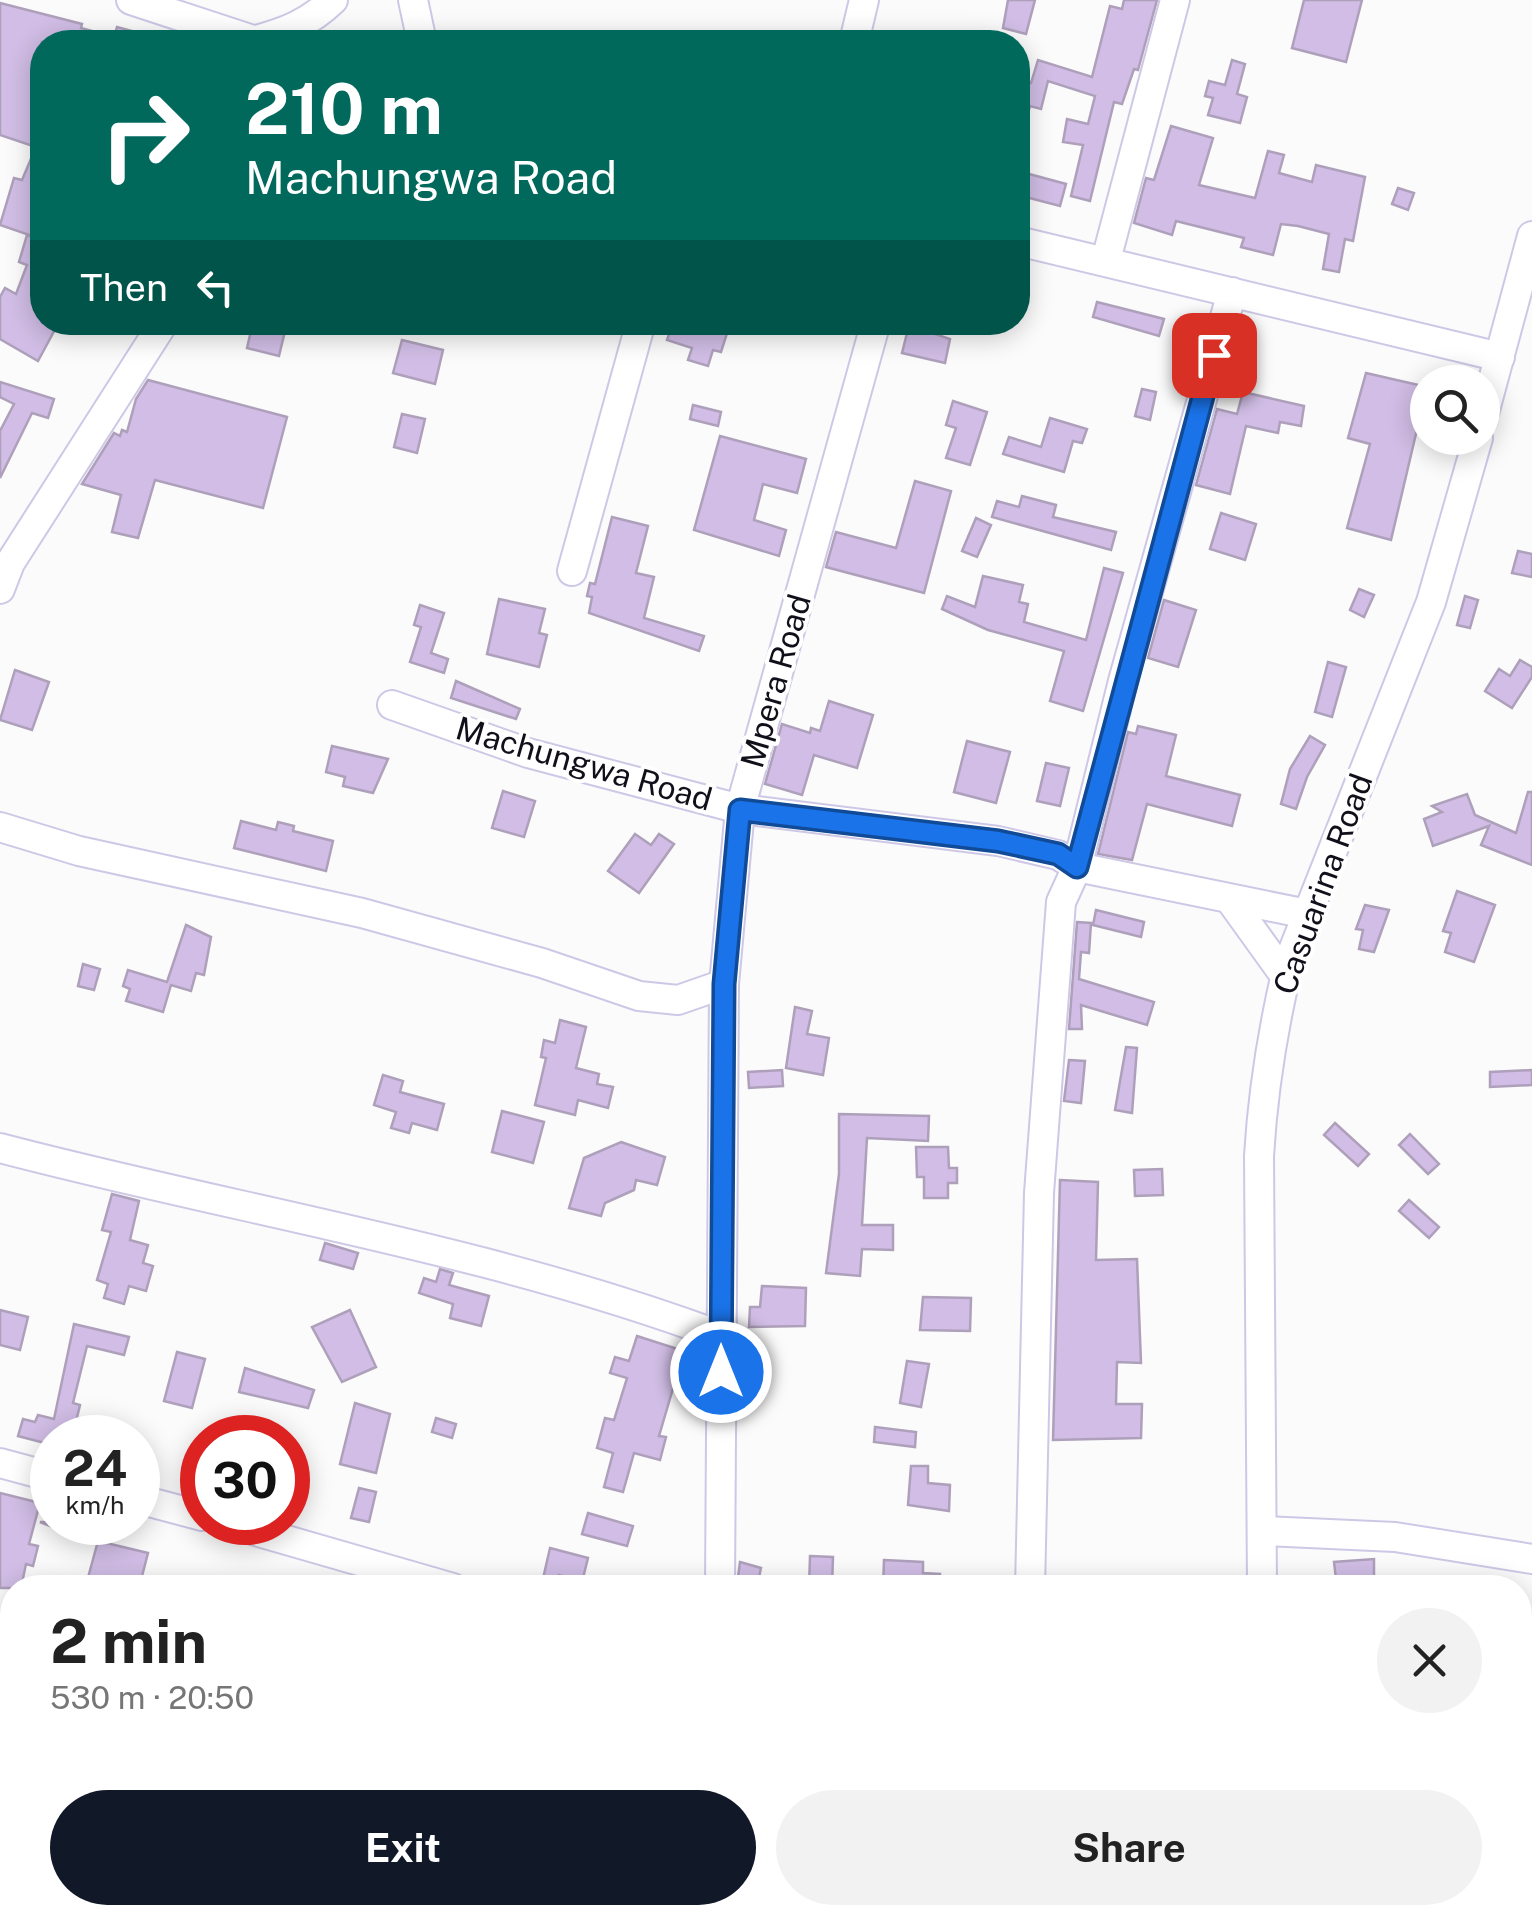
<!DOCTYPE html>
<meta charset="utf-8">
<style>
body{margin:0;font-family:"Public Sans",sans-serif;background:#f2f2f2;color:#222;height:100vh;display:flex;flex-direction:column;font-size:38px;white-space:nowrap}
*{box-sizing:border-box;margin:0}
p{font-size:32px;color:#767676}
.icon{flex:none;width:55px;height:55px;fill:none;stroke:currentColor;stroke-width:2;stroke-linecap:round;stroke-linejoin:round}
.map{position:relative;flex:1;overflow:hidden}
.drawer{position:absolute;left:0px;top:1575px;width:1532px;height:350px;display:flex;flex-direction:column;background:#fff;border-radius:40px 40px 0 0;box-shadow:0 5px 25px #0003}
.drawer>*{flex:none}
.top-card{position:absolute;left:30px;top:30px;width:1000px;height:305px;border-radius:40px;box-shadow:0 5px 25px #0003;background:#00695c;color:#fff;overflow:hidden}
.tools{position:absolute;left:1410px;top:365px;display:grid;gap:20px}
.tools a{display:grid;place-items:center;width:90px;height:90px;border-radius:50%;background:#fff;box-shadow:0 5px 25px #0003;font-size:50px}
.speed{position:absolute;left:30px;top:1415px;display:flex;gap:20px;font-size:50px;font-weight:700;text-align:center}
.speed>*{display:grid;place-content:center;width:130px;height:130px;border-radius:50%;background:#fff;box-shadow:0 5px 25px #0003;line-height:1}
.speed small{font-size:25px;font-weight:400}
.speed .limit{border:15px solid #d22;background:#fff;color:#111}
.pin{position:absolute;display:grid;place-items:center;width:85px;height:85px;color:#fff;margin:-42px;border-radius:20px;box-shadow:0 5px 15px #0006}
.me{position:absolute;width:110px;margin:-55px;rotate:0deg;stroke-linejoin:round;filter:drop-shadow(0 0 8px #0008)}
.turn{display:flex;align-items:center;gap:35px;height:210px;padding:0 50px;font-size:45px}
.turn .icon{width:130px;height:130px;stroke-width:2.5}
.turn b{display:block;font-size:70px;line-height:85px}
.then{display:flex;align-items:center;height:95px;padding:0 50px;background:#0003;gap:20px;font-size:38px}
.round{display:grid;place-items:center;flex:none;width:105px;height:105px;border-radius:52px;background:#f2f2f2}
.summary{display:flex;align-items:center;justify-content:space-between;height:170px;padding:0 50px}
h1{font-size:60px;font-weight:700;line-height:75px}
.button{display:flex;gap:20px;margin-top:auto;padding:20px 50px}
.button a{flex:1;height:115px;border-radius:60px;background:#111827;color:#fff;font-size:40px;font-weight:700;line-height:115px;text-align:center}
.button a+a{background:#f2f2f2;color:#222}
.map>svg:first-child{display:block}
.building{fill:#d1bde5;stroke:#aea0bb;stroke-width:2.5}
.lines{fill:none;stroke-linecap:round;stroke-linejoin:round}
.minor-casing{stroke:#cec8e6;stroke-width:32}
.minor{stroke:#fff;stroke-width:28}
.route-casing{stroke:#114b97;stroke-width:25}
.route{stroke:#1a73e8;stroke-width:18}
.labels{text-anchor:middle;stroke-width:8;stroke-linejoin:round;paint-order:stroke}
.street-label{font-size:32px;fill:#110f19;stroke:#fff}
</style>
<div class="map">
<svg width="1532" height="1925" viewBox="0 0 1532 1925">
<rect width="100%" height="100%" fill="#fbfbfb"/>
<!-- building -->
<g class="building">
<polygon points="1008,0 1035,0 1026,34 1003,28"/>
<polygon points="1124,0 1157,0 1138,70 1134,69 1122,104 1114,102 1090,201 1071,196 1083,145 1063,142 1067,119 1088,124 1095,96 1048,81 1041,109 1030,106 1022,136 1018,136 1018,80 1031,83 1038,60 1092,77 1110,6 1122,9"/>
<polygon points="1304,0 1362,0 1346,62 1292,48"/>
<polygon points="0,3 82,24 81,28 114,37 117,27 158,38 158,42 42,42 42,205 32,236 0,225 14,178 22,180 36,147 0,135"/>
<polygon points="1232,60 1245,64 1237,94 1247,97 1240,123 1208,115 1213,98 1205,96 1209,81 1225,85"/>
<polygon points="1171,126 1213,138 1199,185 1255,198 1268,151 1284,155 1279,173 1312,182 1316,165 1365,177 1353,241 1345,239 1339,272 1323,269 1329,234 1298,226 1281,224 1273,255 1241,247 1244,238 1176,221 1172,235 1134,223 1146,178 1154,180"/>
<polygon points="1018,171 1066,184 1060,206 1018,195"/>
<polygon points="1398,188 1414,193 1408,210 1392,204"/>
<polygon points="41,228 42,322 59,322 38,361 0,339 0,297 5,288 16,294 27,265 19,262 27,235 37,238"/>
<polygon points="1097,302 1164,319 1159,336 1093,317"/>
<polygon points="253,322 286,327 279,356 247,348"/>
<polygon points="673,322 729,327 721,352 713,350 708,366 688,360 692,348 667,340"/>
<polygon points="909,325 950,339 945,363 902,353"/>
<polygon points="402,340 443,350 435,384 393,373"/>
<polygon points="1366,373 1427,387 1391,540 1347,528 1370,444 1348,438"/>
<polygon points="148,380 287,417 263,508 155,480 138,538 112,532 121,495 82,484 114,433 120,436 122,430 127,432 136,399"/>
<polygon points="0,382 54,399 48,418 32,413 0,478 0,431 14,404 0,397"/>
<polygon points="1142,389 1156,392 1150,420 1135,416"/>
<polygon points="1243,392 1304,406 1301,426 1280,422 1278,433 1246,426 1230,494 1196,485 1217,409 1237,414"/>
<polygon points="953,401 987,412 970,465 946,458 956,428 946,425"/>
<polygon points="693,405 721,412 718,426 690,419"/>
<polygon points="402,414 425,419 417,453 394,447"/>
<polygon points="1050,418 1087,429 1082,443 1073,441 1064,472 1003,454 1009,437 1041,447"/>
<polygon points="720,436 806,459 797,493 763,484 754,520 786,530 779,556 694,530"/>
<polygon points="915,481 951,491 924,593 826,567 836,532 896,548"/>
<polygon points="1022,496 1056,505 1053,517 1116,532 1111,550 992,517 997,501 1019,507"/>
<polygon points="1221,513 1256,524 1245,560 1210,549"/>
<polygon points="612,517 648,526 636,573 654,577 644,618 704,636 699,651 589,613 592,597 587,596 590,583 595,584"/>
<polygon points="976,518 991,525 977,557 962,551"/>
<polygon points="1518,551 1532,554 1532,577 1512,573"/>
<polygon points="1104,568 1123,573 1083,711 1050,701 1064,651 988,630 942,609 947,596 975,607 983,576 1023,585 1019,602 1028,604 1024,622 1086,640"/>
<polygon points="1359,589 1374,595 1364,617 1350,610"/>
<polygon points="1465,596 1478,600 1470,628 1457,625"/>
<polygon points="499,599 545,609 539,633 547,635 539,667 487,654"/>
<polygon points="1164,600 1196,610 1178,667 1148,658"/>
<polygon points="420,605 444,613 431,653 448,659 444,673 410,662 421,627 414,625"/>
<polygon points="1520,660 1532,667 1532,677 1512,708 1485,691 1499,669 1510,676"/>
<polygon points="1328,662 1346,667 1332,717 1315,712"/>
<polygon points="15,670 49,682 32,730 0,720"/>
<polygon points="456,681 520,709 516,719 451,698"/>
<polygon points="829,701 873,715 857,768 814,755 802,795 765,784 782,724 810,733 811,728 820,731"/>
<polygon points="1138,726 1176,735 1166,776 1240,795 1232,826 1147,804 1132,860 1098,854 1128,732 1136,734"/>
<polygon points="1310,736 1325,745 1307,777 1296,809 1281,804 1290,769"/>
<polygon points="967,741 1010,752 996,803 954,792"/>
<polygon points="332,746 388,759 373,793 343,786 345,777 326,772"/>
<polygon points="1046,763 1069,768 1060,806 1037,801"/>
<polygon points="503,791 535,801 524,837 492,828"/>
<polygon points="1528,792 1532,792 1532,865 1481,845 1489,826 1433,846 1424,819 1442,812 1432,806 1467,794 1475,815 1516,833"/>
<polygon points="241,821 276,830 278,822 294,826 293,831 333,841 326,871 234,848"/>
<polygon points="635,834 651,845 659,834 674,844 639,893 608,871"/>
<polygon points="1457,891 1495,905 1474,962 1445,952 1451,933 1443,931"/>
<polygon points="1365,905 1389,910 1374,952 1359,949 1363,930 1356,929"/>
<polygon points="1096,910 1144,922 1141,937 1093,925"/>
<polygon points="1077,922 1091,923 1089,953 1081,952 1079,979 1154,1002 1147,1025 1081,1005 1082,1029 1069,1029"/>
<polygon points="186,925 211,937 204,975 196,973 191,991 171,985 163,1012 126,1001 130,989 123,986 128,970 167,982"/>
<polygon points="83,964 100,969 94,990 78,986"/>
<polygon points="795,1007 812,1011 807,1034 829,1038 823,1075 786,1068"/>
<polygon points="560,1020 586,1027 576,1068 599,1074 597,1084 613,1087 608,1108 578,1100 575,1115 535,1105 546,1058 541,1057 544,1040 555,1043"/>
<polygon points="1126,1047 1137,1048 1132,1113 1115,1110"/>
<polygon points="1069,1060 1085,1061 1081,1103 1064,1101"/>
<polygon points="782,1070 783,1086 749,1088 748,1072"/>
<polygon points="1532,1070 1532,1085 1490,1087 1490,1072"/>
<polygon points="383,1075 403,1081 400,1092 444,1104 437,1130 412,1123 409,1133 391,1128 396,1112 374,1105"/>
<polygon points="502,1111 544,1122 533,1163 492,1152"/>
<polygon points="839,1114 929,1116 928,1141 867,1138 862,1225 893,1225 893,1250 862,1249 860,1276 826,1273 839,1174"/>
<polygon points="1335,1123 1369,1154 1358,1166 1324,1135"/>
<polygon points="1410,1134 1439,1164 1428,1174 1399,1145"/>
<polygon points="621,1142 665,1157 657,1185 636,1180 634,1190 605,1203 601,1216 569,1208 584,1158"/>
<polygon points="916,1147 948,1147 949,1168 957,1168 957,1183 948,1183 948,1198 924,1198 924,1177 917,1177"/>
<polygon points="1162,1169 1163,1195 1135,1196 1134,1170"/>
<polygon points="1060,1180 1098,1182 1096,1260 1137,1259 1141,1363 1117,1362 1116,1404 1142,1404 1141,1438 1053,1440"/>
<polygon points="112,1194 139,1201 130,1240 148,1245 143,1263 153,1266 146,1291 129,1286 124,1304 104,1298 108,1284 97,1280 111,1232 102,1230"/>
<polygon points="1409,1200 1439,1227 1429,1238 1399,1211"/>
<polygon points="325,1243 358,1253 353,1269 320,1260"/>
<polygon points="440,1269 453,1273 449,1285 489,1296 481,1326 450,1318 453,1304 419,1293 424,1278 436,1282"/>
<polygon points="762,1286 806,1288 805,1326 749,1327 750,1307 760,1307"/>
<polygon points="923,1297 971,1298 970,1331 920,1330"/>
<polygon points="0,1310 28,1317 20,1350 0,1345"/>
<polygon points="350,1310 376,1367 342,1382 312,1327"/>
<polygon points="74,1324 129,1337 124,1355 87,1346 73,1403 80,1405 72,1438 52,1438 52,1445 18,1436 23,1419 35,1422 38,1415 54,1419"/>
<polygon points="637,1336 684,1351 659,1436 666,1437 660,1460 634,1453 623,1492 604,1487 613,1453 597,1448 605,1418 614,1420 627,1378 610,1373 615,1357 629,1361"/>
<polygon points="177,1352 205,1359 192,1408 164,1401"/>
<polygon points="907,1361 929,1364 921,1407 900,1403"/>
<polygon points="245,1368 314,1390 308,1408 239,1392"/>
<polygon points="355,1403 390,1414 376,1473 340,1464"/>
<polygon points="436,1418 456,1424 452,1438 432,1432"/>
<polygon points="875,1427 916,1432 915,1447 874,1442"/>
<polygon points="911,1466 928,1466 928,1483 950,1485 949,1511 908,1505"/>
<polygon points="359,1488 376,1492 369,1522 351,1518"/>
<polygon points="0,1493 40,1503 29,1544 38,1546 33,1566 26,1564 21,1588 0,1588"/>
<polygon points="588,1513 633,1526 627,1546 582,1534"/>
<polygon points="40,1522 92,1522 85,1540"/>
<polygon points="98,1541 148,1553 139,1588 86,1585"/>
<polygon points="550,1548 588,1558 582,1582 559,1575 556,1587 542,1583"/>
<polygon points="810,1556 833,1557 832,1588 809,1588"/>
<polygon points="1374,1559 1374,1588 1337,1588 1334,1562"/>
<polygon points="884,1560 923,1562 923,1573 940,1574 939,1588 883,1588"/>
<polygon points="740,1562 761,1568 758,1582 738,1577"/>
</g>
<g class="lines">
<!-- minor casing -->
<g class="minor-casing">
<g id="minor">
<polyline points="131,0 259,42"/>
<polyline points="413,0 422,42"/>
<path d="M253,41C285,32 308,24 333,0"/>
<polyline points="854,42 864,0"/>
<polyline points="1018,241 1500,357"/>
<polyline points="1106,260 1175,0"/>
<polyline points="1482,421 1532,236"/>
<polyline points="572,571 641,322"/>
<polyline points="0,589 10,563 164,322"/>
<polyline points="392,705 528,753 740,809 998,841 1058,855 1077,867 1307,914"/>
<polyline points="0,827 79,851 362,913 542,963 639,996 678,1000 724,984"/>
<polyline points="1231,901 1285,976"/>
<path d="M0,1148C240,1211 488,1249 721,1336"/>
<polyline points="0,1463 52,1477"/>
<polyline points="138,1499 202,1516"/>
<polyline points="224,1522 453,1588"/>
<polyline points="1263,1531 1395,1537 1532,1559"/>
<polyline points="720,1588 724,984 740,809 876,322"/>
<polyline points="1030,1588 1039,1193 1061,902 1077,867 1123,681 1232,292"/>
<path d="M1262,1588L1259,1156C1263,1089 1273,1027 1289,961L1431,602L1478,438"/>
<polyline points="0,1857 12,1860"/>
<polyline points="197,1912 254,1925"/>
<polyline points="120,1925 138,1912"/>
<polyline points="699,1925 700,1912"/>
<polyline points="1260,1925 1261,1912"/>
</g>
</g>
<!-- minor -->
<use href="#minor" class="minor"/>
</g>
<g class="lines">
<!-- route casing -->
<g class="route-casing">
<polyline id="route" points="721,1372 724,984 740,810 998,841 1058,854 1077,867 1214,355"/>
</g>
<!-- route -->
<use href="#route" class="route"/>
</g>
<g class="labels">
<!-- street labels -->
<g class="street-label">
<text transform="translate(776 681) rotate(-74)" y="11">Mpera Road</text>
<text transform="translate(584 764) rotate(16)" y="11">Machungwa Road</text>
<text transform="translate(1323 884) rotate(-70)" y="11">Casuarina Road</text>
</g>
</g>
</svg>
<div class="tools">
<a><svg class="icon" aria-label="search" viewBox="0 0 24 24"><circle cx="10" cy="10" r="6"/><path d="M15 15l6 6"/></svg></a>
</div>
<div class="speed"><div>24<small>km/h</small></div><div class="limit">30</div></div>
<div class="pin" style="left:1214px;top:355px;background:#d93025"><svg class="icon" aria-label="arrive" viewBox="0 0 24 24"><path d="M6 21V4h12l-3 4 3 4H6"/></svg></div>
<svg class="me" style="left:721px;top:1372px" viewBox="-20 -20 40 40"><circle r="17" fill="#1a73e8" stroke="#fff" stroke-width="3"/><path d="M0-11L8 9 0 5-8 9z" fill="#fff"/></svg>
<div class="top-card">
<div class="turn"><svg class="icon" aria-label="right" viewBox="0 0 24 24"><path d="M7 20v-9h11M14 6l5 5-5 5"/></svg><div><b>210 m</b>Machungwa Road</div></div>
<div class="then">Then<svg class="icon" aria-label="left" viewBox="0 0 24 24"><path d="M17 20v-9H6M10 6l-5 5 5 5"/></svg></div>
</div>
<section class="drawer">
<div class="summary"><div><h1>2 min</h1><p>530 m · 20:50</p></div><a class="round"><svg class="icon" aria-label="close" viewBox="0 0 24 24"><path d="M6 6l12 12M18 6L6 18"/></svg></a></div>
<div class="button"><a>Exit</a><a>Share</a></div>
</section>
</div>
